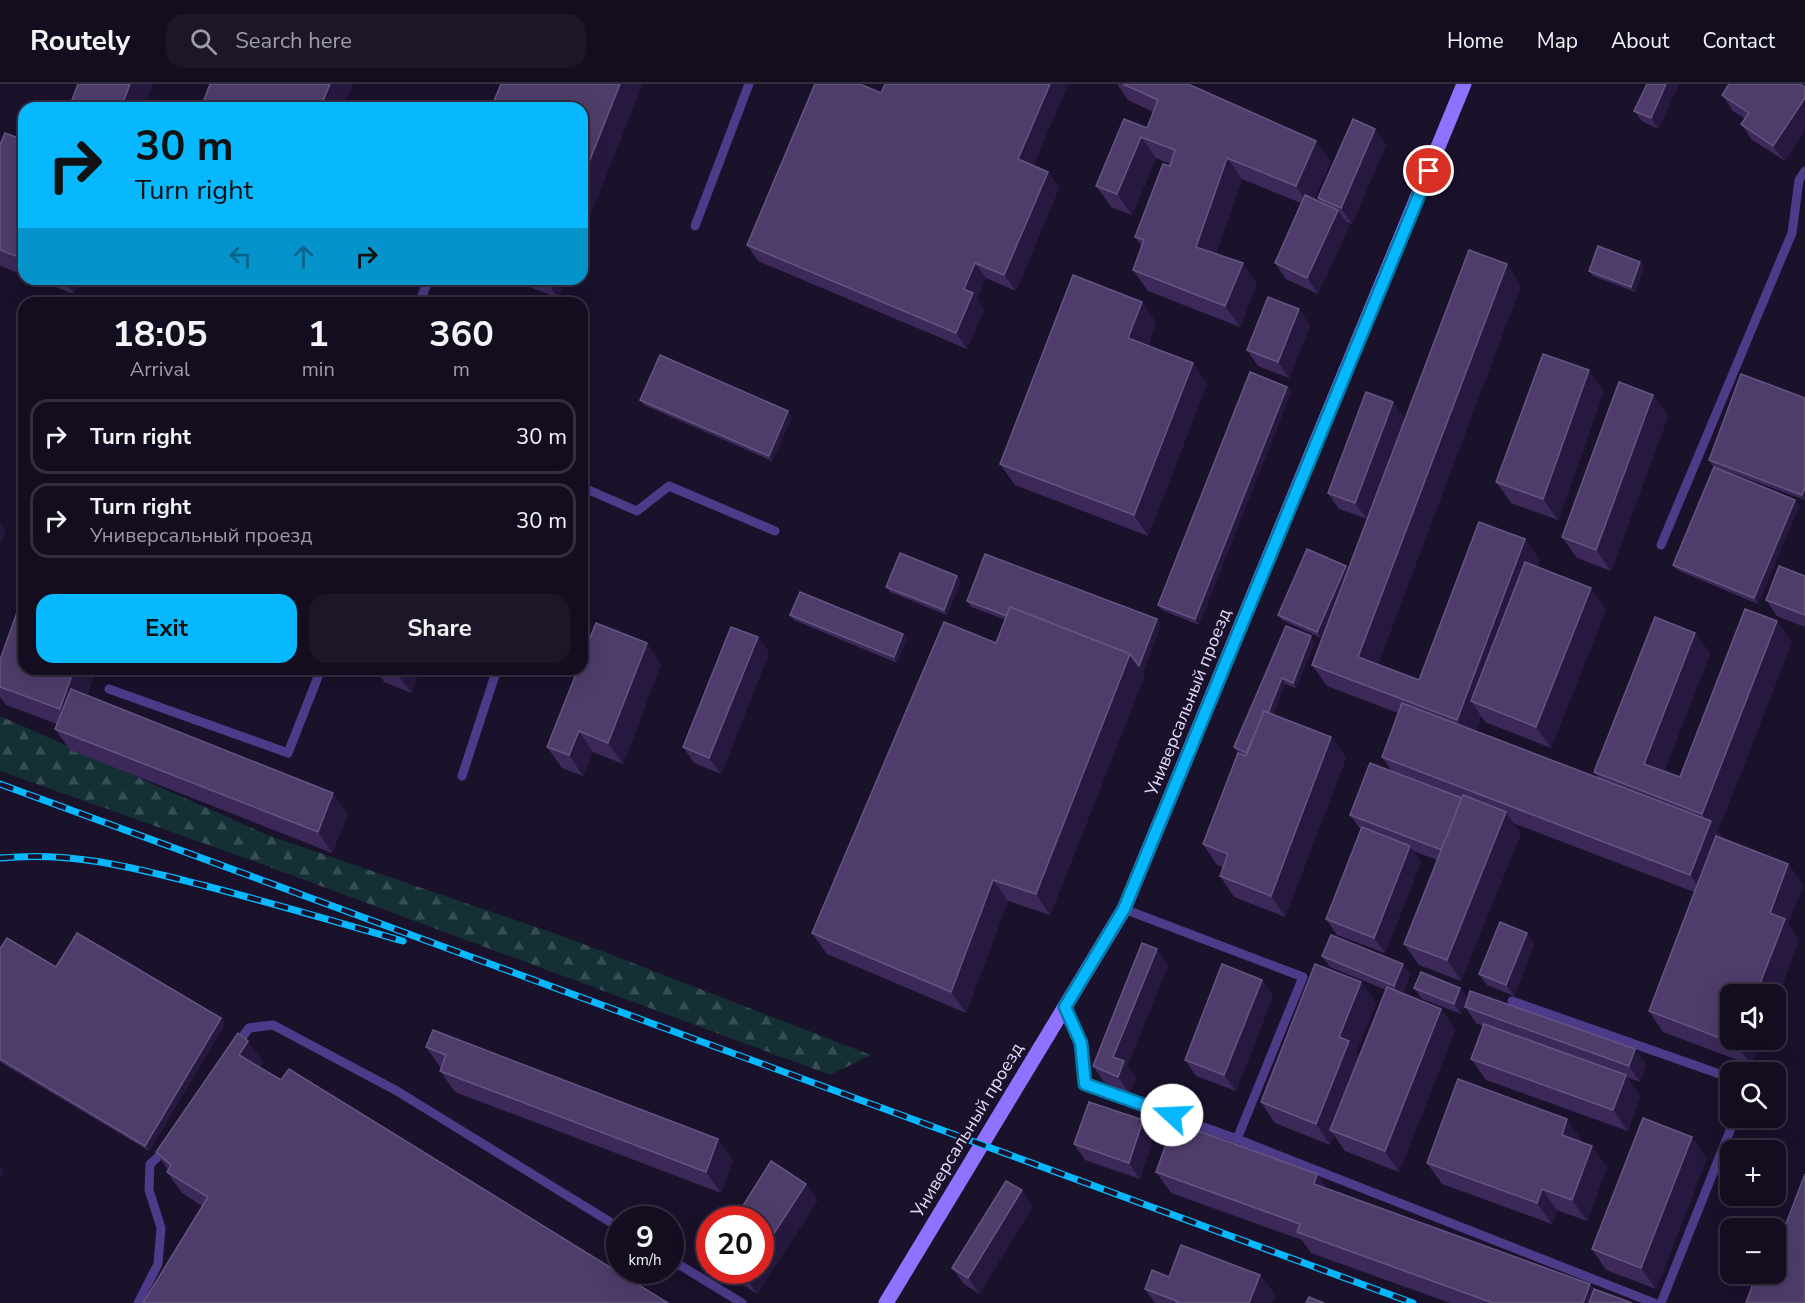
<!DOCTYPE html>
<meta charset="utf-8">
<style>
body{margin:0;font-family:"Nunito Sans",sans-serif;background:#1d1629;color:#f1f3f6;height:100vh;display:flex;flex-direction:column;font-size:22px;white-space:nowrap}
*{box-sizing:border-box;margin:0}
p{font-size:20px;color:#9d9ca5}
.icon{flex:none;width:33px;height:33px;fill:none;stroke:currentColor;stroke-width:2;stroke-linecap:round;stroke-linejoin:round}
.map{position:relative;flex:1;overflow:hidden}
.sheet{position:absolute;left:18px;top:213px;width:570px;height:378px;display:flex;flex-direction:column;background:#140d20;border-radius:18px;box-shadow:0 6px 24px #0002,0 0 0 2px #332d3e}
.sheet>*{flex:none}
.banner{position:absolute;left:18px;top:18px;width:570px;height:183px;border-radius:18px;box-shadow:0 6px 24px #0002,0 0 0 2px #332d3e;background:#07b8ff;color:#111;overflow:hidden}
.controls{position:absolute;left:1720px;top:900px;display:grid;gap:12px}
.controls a{display:grid;place-items:center;width:66px;height:66px;border-radius:12px;background:#140d20;box-shadow:0 6px 24px #0002,0 0 0 2px #332d3e;font-size:30px}
.speed{position:absolute;left:606px;top:1122px;display:flex;gap:12px;font-size:30px;font-weight:700;text-align:center}
.speed>*{display:grid;place-content:center;width:78px;height:78px;border-radius:50%;background:#140d20;box-shadow:0 6px 24px #0002,0 0 0 2px #332d3e;line-height:1}
.speed small{font-size:15px;font-weight:400}
.speed .limit{border:9px solid #d22;background:#fff;color:#111}
.pin{position:absolute;display:grid;place-items:center;width:51px;height:51px;color:#fff;margin:-26px;border:3px solid #fff;border-radius:50%;box-shadow:0 2px 6px #0007}
.me{position:absolute;width:66px;margin:-33px;rotate:290deg;stroke-linejoin:round;filter:drop-shadow(0 0 4px #0008)}
.turn{display:flex;align-items:center;gap:21px;height:126px;padding:0 18px;font-size:27px}
.turn .icon{width:78px;height:78px;stroke-width:2.5}
.turn b{display:block;font-size:42px;line-height:51px}
.lanes{display:flex;align-items:center;height:57px;padding:0 18px;background:#0003;justify-content:center;gap:30px;direction:ltr}
.lanes .off{opacity:.35}
.eta{display:flex;justify-content:space-evenly;align-items:center;height:102px;text-align:center}
.eta b{font-size:36px;font-weight:700;line-height:42px}
.button{display:flex;gap:12px;margin-top:auto;padding:12px 18px}
.button a{flex:1;height:69px;border-radius:18px;background:#07b8ff;color:#111;font-size:24px;font-weight:700;line-height:69px;text-align:center}
.button a+a{background:#1d1629;color:#f1f3f6}
ul{padding:0;list-style:none}
li{display:flex;align-items:center;gap:18px;height:75px;margin:0 12px 9px;padding:0 6px;border:3px solid #332d3e;border-radius:18px}
li div{flex:1}
li b{display:block;font-size:22px}
li em{font-style:normal}
header{display:flex;align-items:center;gap:36px;box-sizing:border-box;height:84px;padding:0 30px;background:#140d20;border-bottom:2px solid #332d3e}
header strong{font-size:28px}
nav{display:flex;gap:33px;margin-inline-start:auto;font-size:21px}
.search{width:420px;height:54px;background:#1d1629;display:flex;align-items:center;gap:15px;box-sizing:border-box;padding:0 21px;border-radius:18px;color:#9d9ca5;font-size:22px}
.map>svg:first-child{display:block}
.forest{fill:url(#forest-firs)}
.lines{fill:none;stroke-linecap:round;stroke-linejoin:round}
.lane{stroke:#4d3b8a;stroke-width:9}
.secondary{stroke:#8f72ff;stroke-width:15}
.rail-casing{stroke:#07b8ff;stroke-width:7}
.rail{stroke:#1a112b;stroke-width:4.5;stroke-dasharray:14;stroke-linecap:butt}
.wall{fill:#3c2959}
.shaded-wall{fill:#27183f}
.building{fill:#4e3c6a;stroke:#665582;stroke-width:1.5}
.route-casing{stroke:#0578a6;stroke-width:15}
.route{stroke:#07b8ff;stroke-width:10}
.labels{text-anchor:middle;stroke-width:4.5;stroke-linejoin:round;paint-order:stroke}
.street-label{font-size:18px;fill:#e6dbff;stroke:#1a112b}
</style>
<header>
<strong>Routely</strong>
<div class="search"><svg class="icon" aria-label="search" viewBox="0 0 24 24"><circle cx="10" cy="10" r="6"/><path d="M15 15l6 6"/></svg>Search here</div>
<nav><a>Home</a><a>Map</a><a>About</a><a>Contact</a></nav>
</header>
<div class="map">
<svg width="1805" height="1219" viewBox="0 0 1805 1219">
<defs>
<pattern id="forest-firs" width="22" height="20" patternUnits="userSpaceOnUse" patternTransform="scale(1.5)"><rect width="22" height="20" fill="#143035"/><path d="M5 1l3.5 6h-7zM16 11l3.5 6h-7z" fill="#364d53"/></pattern>
</defs>
<rect width="100%" height="100%" fill="#1a112b"/>
<!-- forest -->
<polygon class="forest" points="0,632 270,752 568,854 871,971 830,991 245,774 0,687"/>
<g class="lines">
<!-- lane -->
<g class="lane">
<polyline points="695,142 749,0"/>
<polyline points="419,219 429,195"/>
<polyline points="582,403 637,427 669,402 775,447"/>
<polyline points="1661,461 1792,149 1799,96 1805,87"/>
<polyline points="109,605 288,669 321,585"/>
<polyline points="462,692 497,585"/>
<polyline points="1512,917 1731,994"/>
<polyline points="1065,923 1081,959 1085,1000 1237,1055 1303,893 1124,825"/>
<polyline points="236,962 249,944 273,941 397,1007 620,1144"/>
<polyline points="1237,1055 1654,1219"/>
<polyline points="670,1175 742,1219"/>
<polyline points="138,1219 158,1180 161,1144 149,1106 150,1080 167,1065"/>
<polyline points="1661,1219 1735,1034"/>
</g>
<!-- secondary -->
<polyline class="secondary" points="886,1219 1124,825 1464,0"/>
<!-- rail casing -->
<g class="rail-casing">
<g id="rail">
<polyline points="0,700 1413,1219"/>
<path d="M0,774C74,767 135,784 206,802C272,819 337,838 403,857"/>
</g>
</g>
<!-- rail -->
<use href="#rail" class="rail"/>
</g>
<!-- wall -->
<g class="wall">
<polygon points="1068,0 1033,82 1048,88 1059,104 1016,207 986,194 977,215 984,225 967,265 758,177 747,161"/>
<polygon points="1117,0 1188,0 1331,78 1314,115 1321,119 1318,114 1375,45 1386,61 1352,140 1346,138 1349,142 1318,210 1286,195 1275,179 1301,119 1242,95 1216,170 1257,200 1240,243 1148,207 1133,186 1142,163 1135,153 1170,80 1156,74 1132,131 1111,123 1096,102 1147,44 1153,28 1128,16"/>
<polygon points="1647,0 1676,0 1678,2 1658,45 1642,37 1634,27"/>
<polygon points="1803,0 1785,77 1752,56 1741,40 1745,35 1733,27 1722,11"/>
<polygon points="24,56 24,191 0,182 0,61"/>
<polygon points="1640,178 1644,183 1635,208 1593,192 1589,187"/>
<polygon points="35,195 80,195 74,210"/>
<polygon points="509,195 565,195 558,214"/>
<polygon points="1521,201 1378,580 1419,596 1540,476 1537,483 1606,525 1551,664 1485,638 1481,632 1476,647 1599,694 1594,688 1695,549 1710,570 1664,687 1680,693 1777,537 1792,558 1718,747 1723,755 1788,780 1803,801 1788,840 1799,856 1776,917 1776,910 1731,956 1761,956 1751,981 1663,948 1649,927 1694,808 1513,739 1521,749 1461,897 1419,881 1404,860 1437,776 1413,767 1421,778 1385,869 1337,851 1326,835 1361,746 1350,731 1392,688 1382,673 1398,629 1327,602 1312,581 1332,529 1321,554 1282,536 1278,531 1349,485"/>
<polygon points="1142,218 1156,239 1148,261 1207,300 1148,452 1015,401 1000,380"/>
<polygon points="1310,241 1289,294 1258,282 1247,266"/>
<polygon points="1604,307 1558,436 1511,419 1496,398"/>
<polygon points="1291,308 1199,541 1162,526 1158,521"/>
<polygon points="1653,311 1668,332 1611,487 1577,474 1562,453"/>
<polygon points="1805,314 1805,416 1713,382 1709,376"/>
<polygon points="640,316 792,333 772,377 644,321"/>
<polygon points="1393,318 1404,334 1367,435 1339,425 1328,409"/>
<polygon points="1795,416 1799,422 1758,520 1677,486 1673,481"/>
<polygon points="957,492 961,497 947,531 890,508 886,503"/>
<polygon points="1805,492 1805,543 1777,532 1766,516"/>
<polygon points="967,517 1157,535 1161,540 1143,588 1142,587 1145,591 1050,831 1008,817 966,929 827,870 812,849 996,559 1006,536 971,523"/>
<polygon points="790,531 907,555 897,579 794,536"/>
<polygon points="1286,542 1315,558 1296,604 1285,600 1273,631 1331,653 1346,674 1285,833 1234,813 1220,792 1223,783 1217,781 1203,760 1238,669 1234,663"/>
<polygon points="758,553 769,569 721,690 694,679 683,663"/>
<polygon points="661,580 623,680 593,668 583,692 562,684 547,663"/>
<polygon points="24,585 96,585 87,611 348,730 332,769 70,666 55,645 57,640 6,621 0,613 0,603"/>
<polygon points="375,585 420,585 411,609 384,598"/>
<polygon points="431,585 444,585 442,589"/>
<polygon points="1534,860 1514,912 1487,901 1479,890"/>
<polygon points="0,865 56,883 221,934 225,940 149,1067 0,978"/>
<polygon points="1322,872 1403,880 1410,891 1403,909 1441,925 1455,946 1399,1088 1345,1067 1334,1051 1330,1061 1275,1039 1261,1018 1361,898 1376,919 1356,968 1359,972 1386,906 1330,883"/>
<polygon points="1168,881 1127,982 1136,993 1129,1009 1104,998 1093,982"/>
<polygon points="1414,904 1460,904 1468,915 1461,930 1422,915"/>
<polygon points="1273,912 1236,1007 1196,992 1185,976"/>
<polygon points="1465,923 1635,965 1646,981 1640,998 1627,993 1640,1012 1628,1047 1486,996 1471,975 1483,942 1476,939"/>
<polygon points="248,957 263,978 260,983 281,996 202,1122 182,1109 167,1088 168,1086 156,1068"/>
<polygon points="426,963 718,1055 733,1076 721,1109 455,1008 440,987 441,984"/>
<polygon points="1143,1036 1154,1052 1140,1095 1085,1076 1074,1060"/>
<polygon points="1582,1056 1581,1058 1607,1083 1587,1137 1557,1126 1552,1140 1442,1100 1427,1079"/>
<polygon points="1707,1074 1656,1205 1606,1186 1592,1165"/>
<polygon points="1156,1088 1329,1105 1590,1200 1594,1205 1632,1219 1450,1219 1311,1169 1302,1156 1171,1109"/>
<polygon points="818,1116 757,1210 722,1187 721,1186 760,1186"/>
<polygon points="1033,1122 979,1210 964,1200 952,1184"/>
<polygon points="1260,1191 1275,1211 1272,1219 1155,1219 1145,1205 1169,1193"/>
</g>
<!-- shaded-wall -->
<g class="shaded-wall">
<polygon points="130,0 153,0 144,24 121,24"/>
<polygon points="330,0 353,0 343,24 320,24"/>
<polygon points="620,0 643,0 582,153 582,96"/>
<polygon points="1050,0 1068,0 1029,91 1018,75"/>
<polygon points="1666,0 1676,0 1678,2 1658,45 1651,34"/>
<polygon points="1805,14 1805,47 1785,77 1773,62"/>
<polygon points="1375,45 1386,61 1352,140 1341,124"/>
<polygon points="1141,53 1156,74 1132,131 1117,110"/>
<polygon points="1316,57 1331,78 1310,123 1296,102"/>
<polygon points="1227,74 1242,95 1211,184 1196,163"/>
<polygon points="1048,88 1059,104 1016,207 1004,191"/>
<polygon points="1338,126 1349,142 1318,210 1307,194"/>
<polygon points="1640,178 1644,183 1635,208 1631,203"/>
<polygon points="975,179 986,194 977,215 984,225 967,265 956,249 964,205"/>
<polygon points="1243,179 1257,200 1240,243 1225,222"/>
<polygon points="1507,180 1521,201 1373,594 1358,573"/>
<polygon points="64,195 80,195 74,210"/>
<polygon points="545,195 565,195 558,214"/>
<polygon points="1142,218 1156,239 1143,275 1128,254"/>
<polygon points="1299,225 1310,241 1289,294 1278,278"/>
<polygon points="1193,279 1207,300 1148,452 1134,431"/>
<polygon points="1589,286 1604,307 1558,436 1543,415"/>
<polygon points="1287,303 1291,308 1199,541 1195,535"/>
<polygon points="1653,311 1668,332 1611,487 1596,466"/>
<polygon points="1393,318 1404,334 1367,435 1355,419"/>
<polygon points="788,327 792,333 772,377 769,372"/>
<polygon points="1805,404 1805,415 1802,411"/>
<polygon points="1795,416 1799,422 1758,520 1754,514"/>
<polygon points="0,438 6,446 0,460"/>
<polygon points="1525,455 1540,476 1485,622 1471,617 1481,632 1472,657 1457,636"/>
<polygon points="1346,482 1350,487 1321,554 1317,548"/>
<polygon points="957,492 961,497 947,531 944,526"/>
<polygon points="1591,504 1606,525 1551,664 1536,643"/>
<polygon points="1157,535 1161,540 1143,588 1139,582"/>
<polygon points="1777,537 1792,558 1718,747 1726,758 1705,812 1690,791 1710,741 1702,730"/>
<polygon points="1695,549 1710,570 1659,701 1644,680"/>
<polygon points="903,550 907,555 897,579 894,573"/>
<polygon points="1311,552 1315,558 1296,604 1293,599"/>
<polygon points="758,553 769,569 721,690 709,674"/>
<polygon points="647,559 661,580 623,680 608,659"/>
<polygon points="1130,570 1145,591 1050,831 1036,810"/>
<polygon points="74,585 96,585 74,646 60,625"/>
<polygon points="397,585 420,585 411,609 396,588"/>
<polygon points="1282,594 1285,600 1266,649 1262,643"/>
<polygon points="579,647 593,668 583,692 569,671"/>
<polygon points="1331,653 1346,674 1285,833 1271,812"/>
<polygon points="333,709 348,730 332,769 318,748"/>
<polygon points="1506,728 1521,749 1461,897 1447,876"/>
<polygon points="1410,762 1421,778 1385,869 1374,854"/>
<polygon points="1788,780 1803,801 1788,840 1799,856 1776,917 1776,910 1756,910 1770,829"/>
<polygon points="993,796 1008,817 966,929 951,908"/>
<polygon points="1527,849 1534,860 1514,912 1506,901"/>
<polygon points="1157,865 1168,881 1127,982 1136,993 1129,1009 1118,993 1113,973"/>
<polygon points="1403,880 1410,891 1401,912 1394,902"/>
<polygon points="1262,896 1273,912 1236,1007 1224,991"/>
<polygon points="1361,898 1376,919 1356,968 1363,978 1330,1046 1334,1051 1330,1061 1316,1040 1339,953"/>
<polygon points="1460,904 1468,915 1461,930 1454,920"/>
<polygon points="1441,925 1455,946 1399,1088 1385,1067"/>
<polygon points="221,934 225,940 149,1067 145,1062"/>
<polygon points="1738,956 1761,956 1751,981 1736,960"/>
<polygon points="248,957 263,978 254,992 239,971"/>
<polygon points="1635,965 1646,981 1640,998 1629,982"/>
<polygon points="1626,991 1640,1012 1628,1047 1613,1026"/>
<polygon points="1567,1035 1582,1056 1576,1072 1562,1051"/>
<polygon points="1143,1036 1154,1052 1140,1095 1129,1079"/>
<polygon points="1692,1053 1707,1074 1656,1205 1641,1184"/>
<polygon points="718,1055 733,1076 721,1109 706,1088"/>
<polygon points="1592,1062 1607,1083 1587,1137 1572,1116"/>
<polygon points="0,1081 4,1087 0,1094"/>
<polygon points="1317,1090 1332,1110 1314,1100"/>
<polygon points="806,1100 818,1116 757,1210 746,1194 751,1186 760,1186 760,1171"/>
<polygon points="1542,1105 1557,1126 1552,1140 1537,1119"/>
<polygon points="1022,1106 1033,1122 979,1210 968,1194"/>
<polygon points="1260,1191 1275,1211 1272,1219 1249,1219"/>
<polygon points="1590,1200 1603,1219 1583,1219"/>
</g>
<!-- building -->
<g class="building">
<polygon points="78,0 130,0 121,24 69,24"/>
<polygon points="210,0 330,0 320,24 201,24"/>
<polygon points="501,0 620,0 582,96 582,24 491,24"/>
<polygon points="815,0 860,0 881,9 885,0 1050,0 1018,75 1048,88 1004,191 975,179 964,205 973,209 956,249 747,161"/>
<polygon points="1123,0 1188,0 1316,57 1296,102 1227,74 1196,163 1243,179 1225,222 1133,186 1144,156 1135,153 1163,80 1170,82 1175,66 1141,53 1117,110 1096,102 1124,35 1147,44 1158,16"/>
<polygon points="1647,0 1666,0 1651,34 1634,27"/>
<polygon points="1729,0 1800,0 1805,3 1805,14 1773,62 1741,40 1749,29 1722,11"/>
<polygon points="1353,35 1375,45 1341,124 1318,114"/>
<polygon points="5,49 24,56 24,175 0,166 0,61"/>
<polygon points="1305,111 1338,126 1307,194 1275,179"/>
<polygon points="1598,162 1640,178 1631,203 1589,187"/>
<polygon points="1469,166 1507,180 1358,573 1419,596 1479,438 1525,455 1457,636 1312,581"/>
<polygon points="1073,191 1142,218 1128,254 1193,279 1134,431 1000,380"/>
<polygon points="1268,213 1299,225 1278,278 1247,266"/>
<polygon points="1543,270 1589,286 1543,415 1496,398"/>
<polygon points="660,271 788,327 769,372 640,316"/>
<polygon points="1250,288 1287,303 1195,535 1158,521"/>
<polygon points="1741,290 1805,314 1805,404 1802,411 1709,376"/>
<polygon points="1619,298 1653,311 1596,466 1562,453"/>
<polygon points="1366,308 1393,318 1355,419 1328,409"/>
<polygon points="1714,383 1795,416 1754,514 1673,481"/>
<polygon points="1307,465 1346,482 1317,548 1278,531"/>
<polygon points="900,469 957,492 944,526 886,503"/>
<polygon points="985,470 1157,535 1139,582 1130,570 1010,523 1007,532 967,517"/>
<polygon points="1525,478 1591,504 1536,643 1471,617"/>
<polygon points="1779,482 1805,492 1805,531 1766,516"/>
<polygon points="800,508 903,550 894,573 790,531"/>
<polygon points="24,509 24,585 74,585 60,625 0,603 0,576"/>
<polygon points="1010,523 1130,570 1036,810 993,796 951,908 812,849 944,538 996,559"/>
<polygon points="1745,525 1777,537 1702,730 1594,688 1655,533 1695,549 1644,680 1680,693"/>
<polygon points="596,539 647,559 608,659 579,647 569,671 547,663 578,585 582,585 582,574"/>
<polygon points="1286,542 1311,552 1293,599 1282,594 1268,629 1264,627 1256,648 1246,669 1234,663"/>
<polygon points="731,543 758,553 709,674 683,663"/>
<polygon points="71,605 333,709 318,748 55,645"/>
<polygon points="1402,619 1711,737 1690,791 1382,673"/>
<polygon points="1264,627 1331,653 1271,812 1220,792 1228,770 1203,760 1238,669 1246,672"/>
<polygon points="1370,679 1462,714 1442,766 1350,731"/>
<polygon points="1463,711 1506,728 1447,876 1404,860"/>
<polygon points="1362,743 1410,762 1374,854 1326,835"/>
<polygon points="1716,752 1788,780 1770,829 1785,835 1756,910 1731,910 1731,956 1738,956 1736,960 1649,927"/>
<polygon points="1500,838 1527,849 1506,901 1479,890"/>
<polygon points="77,849 221,934 145,1062 0,975 0,865 7,854 56,883"/>
<polygon points="1331,851 1403,880 1394,902 1322,872"/>
<polygon points="1142,859 1157,865 1113,973 1124,977 1118,993 1093,982"/>
<polygon points="1222,880 1262,896 1224,991 1185,976"/>
<polygon points="1315,880 1361,898 1339,953 1349,957 1316,1040 1261,1018"/>
<polygon points="1421,888 1460,904 1454,920 1414,904"/>
<polygon points="1387,903 1441,925 1385,1067 1330,1046"/>
<polygon points="1470,907 1635,965 1629,982 1465,923"/>
<polygon points="1484,940 1626,991 1613,1026 1471,975"/>
<polygon points="433,946 718,1055 706,1088 440,987 446,971 426,963"/>
<polygon points="238,949 248,957 239,971 281,996 289,985 668,1219 143,1219 208,1113 167,1088 171,1081 156,1068"/>
<polygon points="1458,995 1567,1035 1562,1051 1592,1062 1572,1116 1542,1105 1537,1119 1427,1079"/>
<polygon points="1089,1018 1143,1036 1129,1079 1074,1060"/>
<polygon points="1643,1034 1692,1053 1641,1184 1592,1165"/>
<polygon points="1174,1038 1317,1090 1314,1100 1590,1200 1583,1219 1493,1219 1297,1148 1300,1140 1156,1088"/>
<polygon points="771,1077 806,1100 760,1171 760,1136 734,1136"/>
<polygon points="1805,1090 1805,1219 1746,1219 1755,1194 1764,1197 1767,1190 1776,1190 1776,1166"/>
<polygon points="1006,1097 1022,1106 968,1194 952,1184"/>
<polygon points="1181,1161 1260,1191 1249,1219 1176,1219 1177,1217 1145,1205 1152,1186 1169,1193"/>
<polygon points="735,1186 751,1186 746,1194"/>
<polygon points="1594,1205 1632,1219 1589,1219"/>
<polygon points="1309,1213 1324,1219 1306,1219"/>
</g>
<g class="lines">
<!-- route casing -->
<g class="route-casing">
<polyline id="route" points="1172,1031 1085,1000 1081,959 1065,923 1124,825 1429,87"/>
</g>
<!-- route -->
<use href="#route" class="route"/>
</g>
<g class="labels">
<!-- street labels -->
<g class="street-label">
<text transform="translate(1188 618) rotate(-68)" y="6">Универсальный проезд</text>
<text transform="translate(967 1046) rotate(-59)" y="6">Универсальный проезд</text>
</g>
</g>
</svg>
<div class="controls">
<a><svg class="icon" aria-label="sound" viewBox="0 0 24 24"><path d="M4 9h4l5-4v14l-5-4H4zM17 9q2 3 0 6"/></svg></a>
<a><svg class="icon" aria-label="search" viewBox="0 0 24 24"><circle cx="10" cy="10" r="6"/><path d="M15 15l6 6"/></svg></a>
<a>+</a>
<a>−</a>
</div>
<div class="speed"><div>9<small>km/h</small></div><div class="limit">20</div></div>
<div class="pin" style="left:1429px;top:87px;background:#d93025"><svg class="icon" aria-label="arrive" viewBox="0 0 24 24"><path d="M6 21V4h12l-3 4 3 4H6"/></svg></div>
<svg class="me" style="left:1172px;top:1031px" viewBox="-20 -20 40 40"><circle r="19" fill="#fff"/><path d="M0-13L10 11 0 6-10 11z" fill="#07b8ff"/></svg>
<div class="banner">
<div class="turn"><svg class="icon" aria-label="right" viewBox="0 0 24 24"><path d="M7 20v-9h11M14 6l5 5-5 5"/></svg><div><b>30 m</b>Turn right</div></div>
<div class="lanes"><svg class="icon off" aria-label="left" viewBox="0 0 24 24"><path d="M17 20v-9H6M10 6l-5 5 5 5"/></svg><svg class="icon off" aria-label="ahead" viewBox="0 0 24 24"><path d="M12 20V5M6 11l6-6 6 6"/></svg><svg class="icon" aria-label="right" viewBox="0 0 24 24"><path d="M7 20v-9h11M14 6l5 5-5 5"/></svg></div>
</div>
<section class="sheet">
<div class="eta">
<div><b>18:05</b><p>Arrival</p></div>
<div><b>1</b><p>min</p></div>
<div><b>360</b><p>m</p></div>
</div>
<ul>
<li><svg class="icon" aria-label="right" viewBox="0 0 24 24"><path d="M7 20v-9h11M14 6l5 5-5 5"/></svg><div><b>Turn right</b></div><em>30 m</em></li>
<li><svg class="icon" aria-label="right" viewBox="0 0 24 24"><path d="M7 20v-9h11M14 6l5 5-5 5"/></svg><div><b>Turn right</b><p>Универсальный проезд</p></div><em>30 m</em></li>
</ul>
<div class="button"><a>Exit</a><a>Share</a></div>
</section>
</div>
